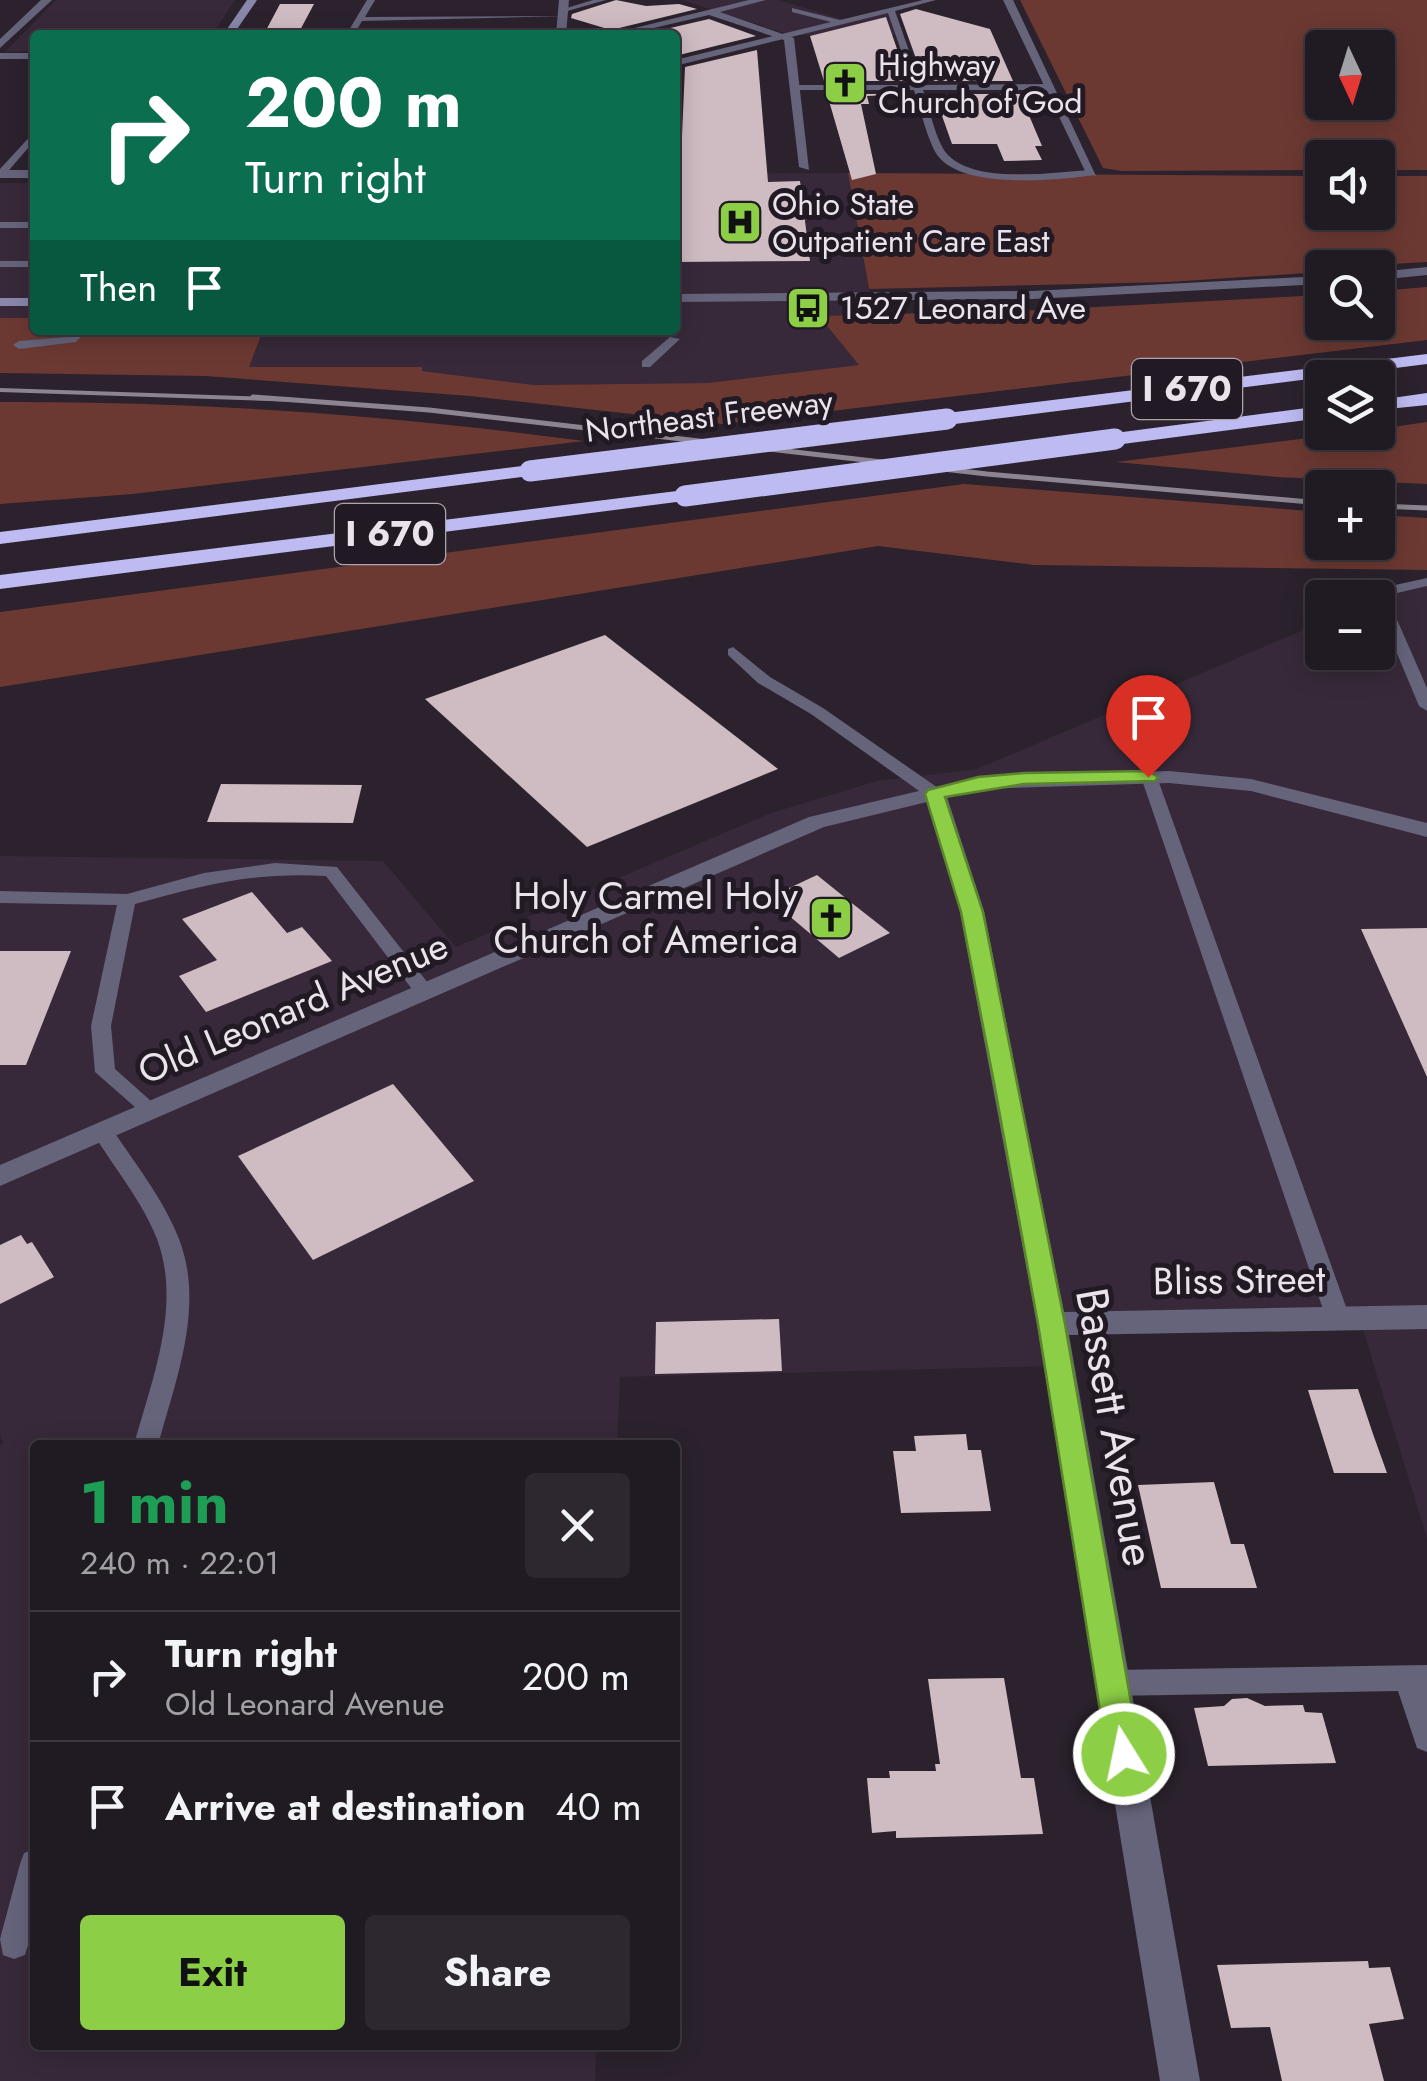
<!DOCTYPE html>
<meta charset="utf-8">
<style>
body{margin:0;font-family:Jost,sans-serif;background:#2d272f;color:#f1f3f6;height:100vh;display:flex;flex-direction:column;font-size:38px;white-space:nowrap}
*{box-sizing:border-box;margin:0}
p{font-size:32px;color:#a2a1a5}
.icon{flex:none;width:55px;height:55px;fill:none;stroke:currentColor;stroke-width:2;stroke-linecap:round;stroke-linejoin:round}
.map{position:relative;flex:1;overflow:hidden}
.details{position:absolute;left:30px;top:1440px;width:650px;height:610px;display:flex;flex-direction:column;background:#201a22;border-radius:10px;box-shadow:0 5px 25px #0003,0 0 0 2px #3d3840}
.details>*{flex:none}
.hud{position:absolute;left:30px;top:30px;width:650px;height:305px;border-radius:10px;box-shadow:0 5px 25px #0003,0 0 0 2px #3d3840;background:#0b6e4f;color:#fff;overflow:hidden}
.needle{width:65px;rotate:176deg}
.tools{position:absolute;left:1305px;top:30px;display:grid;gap:20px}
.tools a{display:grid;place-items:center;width:90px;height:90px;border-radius:10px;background:#201a22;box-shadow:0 5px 25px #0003,0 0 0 2px #3d3840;font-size:50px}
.pin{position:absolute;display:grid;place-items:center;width:85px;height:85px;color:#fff;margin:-102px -42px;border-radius:50% 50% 50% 0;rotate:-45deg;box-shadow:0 0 10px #0007}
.pin .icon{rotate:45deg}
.me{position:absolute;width:110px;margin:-55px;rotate:350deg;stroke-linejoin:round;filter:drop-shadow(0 0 8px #0008)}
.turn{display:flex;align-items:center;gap:35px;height:210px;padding:0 50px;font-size:45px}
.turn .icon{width:130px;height:130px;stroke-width:2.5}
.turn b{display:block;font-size:70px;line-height:85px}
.then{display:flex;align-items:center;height:95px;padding:0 50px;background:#0003;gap:20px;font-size:38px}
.round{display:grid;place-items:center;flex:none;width:105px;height:105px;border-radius:10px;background:#2d272f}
.overview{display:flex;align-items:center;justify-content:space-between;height:170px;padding:0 50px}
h1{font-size:60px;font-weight:700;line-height:75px;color:#1e9e55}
.button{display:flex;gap:20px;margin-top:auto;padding:20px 50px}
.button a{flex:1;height:115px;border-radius:10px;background:#8cce45;color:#111;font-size:40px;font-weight:700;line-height:115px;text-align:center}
.button a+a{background:#2d272f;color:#f1f3f6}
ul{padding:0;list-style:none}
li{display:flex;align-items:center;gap:30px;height:130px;padding:0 50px;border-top:2px solid #3d3840}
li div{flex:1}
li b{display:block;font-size:38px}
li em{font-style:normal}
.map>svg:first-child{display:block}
.built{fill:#372939}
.green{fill:#6c3932;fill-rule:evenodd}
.building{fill:#cfbbc2}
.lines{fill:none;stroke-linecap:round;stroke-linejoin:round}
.service{fill:#65647b;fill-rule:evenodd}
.minor{fill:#65647b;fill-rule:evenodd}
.tertiary{fill:#65647b;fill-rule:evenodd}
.secondary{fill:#8988ab;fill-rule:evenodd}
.motorway{fill:#bebbf3;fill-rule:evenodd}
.rail-far1{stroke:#8c848e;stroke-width:4}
.rail{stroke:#8c848e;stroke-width:5}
.motorway-bridge{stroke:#bebbf3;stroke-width:21}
.route{fill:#8cce45;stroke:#5b862d;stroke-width:2.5}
.labels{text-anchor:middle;stroke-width:10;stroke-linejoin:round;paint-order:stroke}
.far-poi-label{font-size:32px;fill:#eae3eb;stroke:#211923;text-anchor:start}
.far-street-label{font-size:32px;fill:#eae3eb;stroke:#211923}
.shield{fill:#211923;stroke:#aea6af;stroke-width:2.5}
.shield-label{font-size:35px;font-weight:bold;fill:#eae3eb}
.poi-label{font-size:38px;fill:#eae3eb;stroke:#211923;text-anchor:end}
.street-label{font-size:38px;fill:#eae3eb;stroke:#211923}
.near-street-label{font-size:45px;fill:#eae3eb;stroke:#211923}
</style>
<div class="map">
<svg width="1427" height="2081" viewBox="0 0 1427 2081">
<rect width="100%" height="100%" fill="#2b222d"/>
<!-- built -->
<g class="built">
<polygon points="56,0 235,0 212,35 35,35 35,51 5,52"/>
<polygon points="682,0 778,0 849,21 895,10 904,35 790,35"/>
<polygon points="848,173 873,314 819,316 860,365 708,383 534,385 421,371 422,368 248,367 263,330 675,330 675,174"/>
<rect x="0" y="183" width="35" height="135"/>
<polygon points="1427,577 1427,1538 1360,1320 1046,1324 1052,1366 620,1377 617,1445 35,1445 35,2045 596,2045 595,2081 0,2081 0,1445 3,1443 0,1435 0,856 383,861 456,947 771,813 877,781 977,769 1322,622 1322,652 1378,652 1378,598"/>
</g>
<!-- green -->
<g class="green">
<path d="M1020,0H1427V170H1378V158H1322V170L1122,171L1103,168ZM1322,48H1378V102H1322Z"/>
<polygon points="848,173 1322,176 1322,212 1378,212 1378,176 1427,176 1427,262 1322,268 1322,272 1168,282 869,289"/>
<polygon points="1427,287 1427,340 722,424 470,396 205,376 0,373 0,318 35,318 35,330 263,330 249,367 422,367 422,371 534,385 708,383 859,365 819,316 1040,310 1322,295 1322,322 1378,322 1378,291"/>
<path d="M0,402C195,401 391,415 584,441L133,494L0,504Z"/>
<polygon points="1427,422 1427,484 1277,477 1116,462 1348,433 1378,432 1378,429"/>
<polygon points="964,484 1322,512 1322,542 1378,542 1378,515 1427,518 1427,570 1034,565 878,546 0,687 0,612"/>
</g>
<!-- building -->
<g class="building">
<polygon points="616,0 646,6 679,4 697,9 611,30 571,18 572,14"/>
<polygon points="280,4 314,4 298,34 264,34"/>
<polygon points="916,9 990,29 1013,81 924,81 900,14"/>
<polygon points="886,17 908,81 824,81 810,36"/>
<polygon points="709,19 756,36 675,56 675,35 640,35"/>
<polygon points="757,50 768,182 800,181 810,261 675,262 675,182 680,182 685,67"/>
<polygon points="827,94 911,94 867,96 869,104 861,104 876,174 852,180"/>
<polygon points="928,94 1020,94 1042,146 1035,146 1042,160 1004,161 997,144 952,144 935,96"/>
<polygon points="605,635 778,769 587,847 425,699"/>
<polygon points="221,784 362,785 353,823 207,822"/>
<polygon points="817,875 853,904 890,933 839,958 768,898"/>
<polygon points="252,892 287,933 302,927 332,961 206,1012 179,976 217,960 182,919"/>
<polygon points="1427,928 1427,1077 1361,929"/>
<polygon points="0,951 71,951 26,1065 0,1065"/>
<polygon points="393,1084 474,1181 313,1260 238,1156"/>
<polygon points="21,1235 27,1244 32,1242 54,1277 0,1304 0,1245"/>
<polygon points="779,1319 782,1371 655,1374 656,1322"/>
<polygon points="1358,1389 1373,1434 1387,1473 1334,1473 1308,1390"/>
<polygon points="966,1434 968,1450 981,1450 991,1511 901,1513 893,1451 916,1451 914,1436"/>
<polygon points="1214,1482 1231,1544 1244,1544 1257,1588 1161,1588 1138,1485"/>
<polygon points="1004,1678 1021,1778 1034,1778 1043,1834 896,1838 896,1831 872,1833 867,1778 890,1778 889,1771 936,1771 935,1764 940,1764 928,1679"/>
<polygon points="1247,1698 1265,1706 1303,1705 1305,1712 1322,1713 1336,1763 1208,1766 1194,1708 1224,1706 1232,1699"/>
<polygon points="1368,1961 1369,1968 1390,1967 1404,2019 1369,2024 1384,2081 1282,2081 1270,2027 1231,2028 1217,1965"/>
</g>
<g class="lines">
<!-- service -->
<g class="service">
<polygon points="367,0 375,0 365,17 567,16 362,21 354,35 346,35"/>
<polygon points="593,0 606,0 564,12 560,10"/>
<path d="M923,0H936L895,11L921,85L1050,84L1054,87L1050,90H923C930,108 935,141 948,155C978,185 1053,172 1092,170L1095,175C1058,180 964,190 938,156C928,143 920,107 914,90H793L796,85H913L888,13L675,66V60L831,22L792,12V8L840,20Z"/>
<polygon points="35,131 35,140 4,176 0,177 0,169"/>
<rect x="0" y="222" width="35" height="6"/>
<rect x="0" y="261" width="35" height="6"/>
<polygon points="75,330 87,330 76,342 19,349 13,345 19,341 68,337"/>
<polygon points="670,337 680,339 650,367 642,367 642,361"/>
<polygon points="1427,578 1427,586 1397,593 1391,606 1427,688 1427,711 1419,706 1378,608 1386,587"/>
<polygon points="733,647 770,677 823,708 941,790 944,794 941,798 929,798 811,714 758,683 728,655 728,649"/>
<polygon points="1149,772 1157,777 1350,1318 1346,1325 1338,1327 1330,1325 1326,1318 1141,777"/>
<path d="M275,863L337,867L435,992L425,998L418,997L326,876C253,872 204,885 135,904L111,1026L115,1069L161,1110L158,1115H144L95,1072L91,1026L117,905L0,903V891L127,894L204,873Z"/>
<path d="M103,1123L110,1126C134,1162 163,1198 179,1239C205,1306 176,1379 158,1445H134C152,1379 182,1306 157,1239C142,1200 113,1167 92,1131L96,1126Z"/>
<polygon points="1427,1665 1427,1752 1417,1748 1398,1691 1111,1696 1101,1692 1097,1683 1101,1674 1111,1670"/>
<polygon points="35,1849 35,1922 25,1955 14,1959 3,1955 0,1939 20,1864 24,1853"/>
</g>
<!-- minor -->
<g class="minor">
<polygon points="41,0 52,0 0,48 0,39"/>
<polygon points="559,0 569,0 566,35 556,35"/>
<polygon points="749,0 766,0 720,12 794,38 809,170 799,167 784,40 709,15 624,35 606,35"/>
<polygon points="1003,0 1013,0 1096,176 1086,173"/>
<rect x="0" y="53" width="35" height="6"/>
<rect x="0" y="170" width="35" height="8"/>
<polygon points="1169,771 1251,779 1427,823 1427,837 1251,791 1169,783 978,789 947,797 984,911 1064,1312 1427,1305 1427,1329 1069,1335 1200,2081 1160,2081 1037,1324 960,911 927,802 824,827 0,1186 0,1165 809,817 978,777"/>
</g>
<!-- tertiary -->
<g class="tertiary">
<polygon points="1427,267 1427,275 1378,280 1378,272"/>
<polygon points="1322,276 1322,284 1032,299 675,302 675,294 1032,291"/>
</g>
<!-- secondary -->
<g class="secondary">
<polygon points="247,0 257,0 233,35 223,35"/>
<rect x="0" y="298" width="35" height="8"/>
</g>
<!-- motorway -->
<g class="motorway">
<polygon points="1427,354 1427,364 947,425 938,419 947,413"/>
<polygon points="1427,393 1427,405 1378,410 1378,400"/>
<polygon points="1322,406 1322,418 1115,445 1105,439 1115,433"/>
<polygon points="530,465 537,467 537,475 0,544 0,532"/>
<polygon points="685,490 692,492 692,500 0,589 0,575"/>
</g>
<!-- rail-far1 -->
<polyline class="rail-far1" points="0,390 297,400"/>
<!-- rail -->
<g class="rail">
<polyline points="253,397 429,410 987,474 1322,503"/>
<polyline points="1378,506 1427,508"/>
</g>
<!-- motorway-bridge -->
<g class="motorway-bridge">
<polyline points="530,471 947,419"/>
<polyline points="685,496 1115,439"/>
</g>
</g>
<!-- route -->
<polygon class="route" points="1148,771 1158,777 1155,781 1024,784 945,797 983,912 1018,1088 1065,1324 1140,1754 1135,1765 1124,1770 1112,1765 1107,1754 1038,1324 995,1088 961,912 925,794 928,790 978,777 1024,773"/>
<!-- icons -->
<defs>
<g id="church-square" transform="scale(2.25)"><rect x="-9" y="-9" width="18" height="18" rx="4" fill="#8cce45" stroke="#211923"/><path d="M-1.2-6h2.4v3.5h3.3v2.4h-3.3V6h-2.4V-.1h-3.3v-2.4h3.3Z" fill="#111"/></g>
<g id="hospital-square" transform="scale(2.25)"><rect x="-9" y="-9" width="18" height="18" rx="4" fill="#8cce45" stroke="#211923"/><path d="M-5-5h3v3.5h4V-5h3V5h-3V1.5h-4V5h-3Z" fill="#111"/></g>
<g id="bus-square" transform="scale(2.25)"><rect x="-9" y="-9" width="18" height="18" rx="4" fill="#8cce45" stroke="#211923"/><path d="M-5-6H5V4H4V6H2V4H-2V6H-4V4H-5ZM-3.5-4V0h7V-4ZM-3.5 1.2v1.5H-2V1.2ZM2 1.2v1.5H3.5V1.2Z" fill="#111"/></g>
</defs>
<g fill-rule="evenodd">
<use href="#church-square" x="845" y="83"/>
<use href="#hospital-square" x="740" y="222"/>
<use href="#bus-square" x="808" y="308"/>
<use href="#church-square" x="831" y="918"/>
</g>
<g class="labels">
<!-- far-poi labels -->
<g class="far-poi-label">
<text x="878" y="76">Highway<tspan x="878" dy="37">Church of God</tspan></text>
<text x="772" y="215">Ohio State<tspan x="772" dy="37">Outpatient Care East</tspan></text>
<text x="840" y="319">1527 Leonard Ave</text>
</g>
<!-- far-street labels -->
<g class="far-street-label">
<text transform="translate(709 416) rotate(-7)" y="11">Northeast Freeway</text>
</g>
<!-- shield labels -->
<g class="shield">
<rect x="1132" y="359" width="110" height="60" rx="8"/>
<rect x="335" y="504" width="110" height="60" rx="8"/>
</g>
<g class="shield-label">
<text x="1187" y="401">I 670</text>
<text x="390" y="546">I 670</text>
</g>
<!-- poi labels -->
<g class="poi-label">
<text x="798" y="909">Holy Carmel Holy<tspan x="798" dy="44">Church of America</tspan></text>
</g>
<!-- street labels -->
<g class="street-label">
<text transform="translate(293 1008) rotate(-23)" y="13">Old Leonard Avenue</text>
<text transform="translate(1239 1280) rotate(-1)" y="13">Bliss Street</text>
</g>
<!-- near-street labels -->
<g class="near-street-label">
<text transform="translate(1116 1427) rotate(80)" y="16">Bassett Avenue</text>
</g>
</g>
</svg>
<div class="tools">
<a><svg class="needle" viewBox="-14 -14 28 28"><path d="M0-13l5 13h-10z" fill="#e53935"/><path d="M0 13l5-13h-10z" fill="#a2a1a5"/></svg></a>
<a><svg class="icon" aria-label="sound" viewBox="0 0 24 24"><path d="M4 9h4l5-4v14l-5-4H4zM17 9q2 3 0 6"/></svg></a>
<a><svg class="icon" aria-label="search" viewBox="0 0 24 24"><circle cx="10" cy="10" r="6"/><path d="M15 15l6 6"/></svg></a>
<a><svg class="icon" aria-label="layers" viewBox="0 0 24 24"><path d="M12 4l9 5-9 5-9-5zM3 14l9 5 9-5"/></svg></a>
<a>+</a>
<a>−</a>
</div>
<div class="pin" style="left:1148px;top:777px;background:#d93025"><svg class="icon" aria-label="arrive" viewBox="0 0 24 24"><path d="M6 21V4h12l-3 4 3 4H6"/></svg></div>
<svg class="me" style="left:1124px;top:1754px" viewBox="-20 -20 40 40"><circle r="17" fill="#8cce45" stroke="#fff" stroke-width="3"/><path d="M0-11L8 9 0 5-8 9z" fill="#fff"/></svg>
<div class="hud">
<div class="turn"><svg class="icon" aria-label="right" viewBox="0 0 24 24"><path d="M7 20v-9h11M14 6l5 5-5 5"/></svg><div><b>200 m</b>Turn right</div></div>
<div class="then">Then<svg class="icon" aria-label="arrive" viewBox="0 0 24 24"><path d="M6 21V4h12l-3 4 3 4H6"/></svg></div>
</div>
<section class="details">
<div class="overview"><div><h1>1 min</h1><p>240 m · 22:01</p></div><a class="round"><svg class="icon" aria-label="close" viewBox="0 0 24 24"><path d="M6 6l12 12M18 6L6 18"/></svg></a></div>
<ul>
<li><svg class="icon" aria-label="right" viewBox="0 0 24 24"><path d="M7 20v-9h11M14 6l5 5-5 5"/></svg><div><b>Turn right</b><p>Old Leonard Avenue</p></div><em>200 m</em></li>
<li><svg class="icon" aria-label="arrive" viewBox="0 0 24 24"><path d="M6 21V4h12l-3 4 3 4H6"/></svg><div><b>Arrive at destination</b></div><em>40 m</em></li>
</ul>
<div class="button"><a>Exit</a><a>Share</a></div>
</section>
</div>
